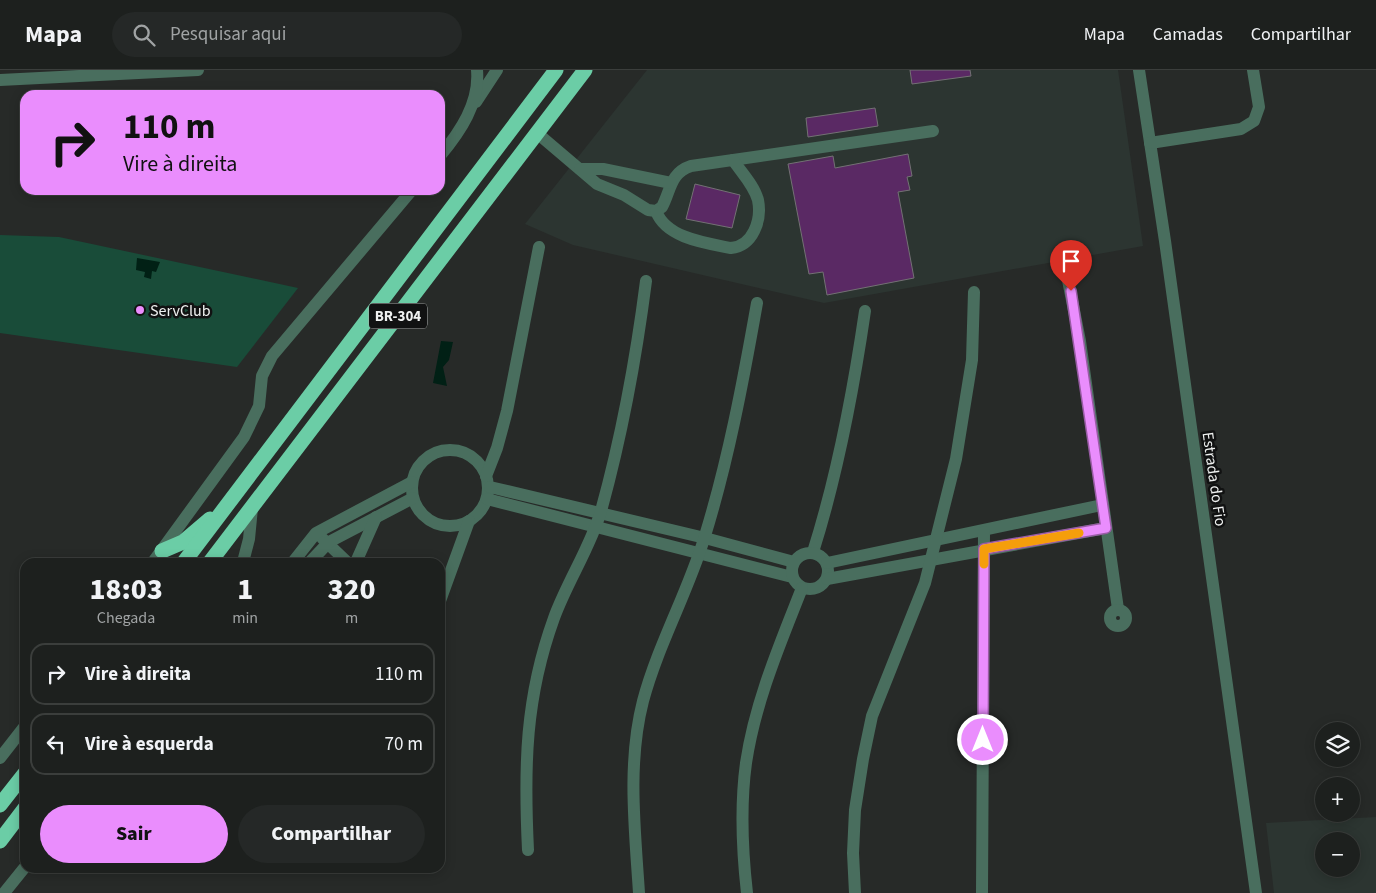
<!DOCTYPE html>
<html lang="pt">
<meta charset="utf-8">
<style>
body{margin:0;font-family:"Source Sans 3",sans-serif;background:#252827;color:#f1f3f6;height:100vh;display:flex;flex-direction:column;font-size:19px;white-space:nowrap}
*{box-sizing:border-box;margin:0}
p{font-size:16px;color:#a0a3a4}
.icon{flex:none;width:28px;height:28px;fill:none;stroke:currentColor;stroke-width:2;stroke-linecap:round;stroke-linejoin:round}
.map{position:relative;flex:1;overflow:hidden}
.side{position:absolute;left:20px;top:488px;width:425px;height:315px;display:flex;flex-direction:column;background:#1d201e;border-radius:15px;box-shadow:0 2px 12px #0003,0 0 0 1px #3b3e3c}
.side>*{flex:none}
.top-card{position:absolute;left:20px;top:20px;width:425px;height:105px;border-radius:15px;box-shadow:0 2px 12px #0003,0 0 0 1px #3b3e3c;background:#ea8dfd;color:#111;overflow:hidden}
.tools{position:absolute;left:1315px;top:652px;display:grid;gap:10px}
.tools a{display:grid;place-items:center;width:45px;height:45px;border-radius:50%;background:#1d201e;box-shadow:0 2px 12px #0003,0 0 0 1px #3b3e3c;font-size:25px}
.pin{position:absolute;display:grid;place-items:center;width:42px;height:42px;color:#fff;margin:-51px -21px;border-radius:50% 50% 50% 0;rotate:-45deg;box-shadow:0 0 5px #0007}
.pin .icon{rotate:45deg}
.me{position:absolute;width:55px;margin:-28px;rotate:0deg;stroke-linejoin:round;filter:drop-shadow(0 0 4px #0008)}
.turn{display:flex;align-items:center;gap:18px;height:105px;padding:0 20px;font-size:22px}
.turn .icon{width:65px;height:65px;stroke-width:2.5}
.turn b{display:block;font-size:35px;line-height:42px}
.eta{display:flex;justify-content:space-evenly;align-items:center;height:85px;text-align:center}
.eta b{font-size:30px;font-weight:800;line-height:35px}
.cta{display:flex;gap:10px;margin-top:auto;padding:10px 20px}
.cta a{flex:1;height:58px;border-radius:30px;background:#ea8dfd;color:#111;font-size:20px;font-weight:800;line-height:58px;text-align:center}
.cta a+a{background:#252827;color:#f1f3f6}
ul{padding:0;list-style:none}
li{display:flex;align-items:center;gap:15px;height:62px;margin:0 10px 8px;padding:0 10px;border:2px solid #3b3e3c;border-radius:15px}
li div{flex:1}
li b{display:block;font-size:19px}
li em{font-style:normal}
header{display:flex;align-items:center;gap:30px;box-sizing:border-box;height:70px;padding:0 25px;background:#1d201e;border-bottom:1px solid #3b3e3c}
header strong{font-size:24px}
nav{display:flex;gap:28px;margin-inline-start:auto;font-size:18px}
.search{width:350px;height:45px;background:#252827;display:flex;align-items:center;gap:12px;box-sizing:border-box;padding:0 18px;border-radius:28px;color:#a0a3a4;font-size:19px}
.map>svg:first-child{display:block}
.built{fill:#2c3531;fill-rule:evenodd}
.green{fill:#194c39}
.water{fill:#012015}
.building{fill:#5a2964;stroke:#737174}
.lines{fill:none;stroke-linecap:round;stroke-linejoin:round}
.minor{stroke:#496e5e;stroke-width:12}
.highway{stroke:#6bcda6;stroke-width:15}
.route-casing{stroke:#985ca4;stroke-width:12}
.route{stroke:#ea8dfd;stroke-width:9}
.slow{stroke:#f59e0b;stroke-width:9}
.poi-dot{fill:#ea8dfd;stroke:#111212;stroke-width:2}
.labels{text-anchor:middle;stroke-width:5;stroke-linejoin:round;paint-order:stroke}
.shield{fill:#111212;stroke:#acaead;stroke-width:1}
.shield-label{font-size:15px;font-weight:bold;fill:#eff1f0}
.poi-label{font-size:16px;fill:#eff1f0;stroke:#111212;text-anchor:start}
.street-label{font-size:16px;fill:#eff1f0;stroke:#111212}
</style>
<header>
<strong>Mapa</strong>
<div class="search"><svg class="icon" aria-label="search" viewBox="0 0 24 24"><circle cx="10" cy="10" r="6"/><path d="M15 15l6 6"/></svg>Pesquisar aqui</div>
<nav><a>Mapa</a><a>Camadas</a><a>Compartilhar</a></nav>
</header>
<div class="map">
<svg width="1376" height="823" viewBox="0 0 1376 823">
<rect width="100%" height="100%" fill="#272a28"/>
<!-- built -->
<g class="built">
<polygon points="647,0 1118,0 1143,176 824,233 573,175 525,154"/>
<path d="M1376,747V823H1274L1266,753ZM1324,771H1351V799H1324Z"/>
</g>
<!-- green -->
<polygon class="green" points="0,165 59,167 298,218 237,297 0,263"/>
<!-- water -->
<g class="water">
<polygon points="137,188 160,192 156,202 152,201 151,209 144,207 145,202 136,200"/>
<polygon points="441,271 453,272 449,290 443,297 447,316 433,313"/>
</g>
<!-- building -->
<g class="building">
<polygon points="910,0 970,0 971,6 912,14"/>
<polygon points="875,38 878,56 808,67 806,48"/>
<polygon points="908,84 912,106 907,107 910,120 898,122 914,208 827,225 823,202 809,204 788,94 833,86 835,98"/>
<polygon points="695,114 740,125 732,158 686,149"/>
</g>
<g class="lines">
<!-- minor -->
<g class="minor">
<polyline points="1139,0 1165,171 1256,823"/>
<polyline points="0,10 198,0"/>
<polyline points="476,32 497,0"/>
<path d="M537,63L597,114L624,125L648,140L656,141L662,137C671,120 670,103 691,96L933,61"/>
<polyline points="1150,73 1241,59 1254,51 1259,37 1253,0"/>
<path d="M440,86C460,62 480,33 477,0"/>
<polyline points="580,99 603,99 671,113"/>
<path d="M656,141C666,168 705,173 731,178C753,176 762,150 758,130C754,115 741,102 733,90"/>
<polyline points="1067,205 1080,271 1118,539"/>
<circle cx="450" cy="418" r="38"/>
<polyline points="486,406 497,378 507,341 539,177"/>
<polyline points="490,417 705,468 794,492"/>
<polyline points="487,429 792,507"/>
<polyline points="322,468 347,492"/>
<path d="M813,482C838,403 853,323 865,241"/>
<circle cx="810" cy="501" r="18"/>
<polyline points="153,492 244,367 259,336 262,306 272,286 412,120"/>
<polyline points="243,492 249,469 252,438"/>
<polyline points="293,492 316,463 412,412"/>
<polyline points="310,492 329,472 413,428"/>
<polyline points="356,492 376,447"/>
<polyline points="827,493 1102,435"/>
<polyline points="827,509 1106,458"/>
<polyline points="440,531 469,451"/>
<circle cx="1118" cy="548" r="8"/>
<polyline points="0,688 25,656"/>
<path d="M528,780C524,697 525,628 554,548C567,512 590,478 601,441C622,365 636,289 646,211"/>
<polyline points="4,823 25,797"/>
<path d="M639,823C635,760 627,693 643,631C658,575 687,524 704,469C728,392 743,312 757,233"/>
<path d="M747,823C742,779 740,737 746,693C755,632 780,574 802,518"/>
<polyline points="855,823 853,783 855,740 863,689 872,646 925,513 956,389 972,290 974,222"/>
<polyline points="982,823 984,462"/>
</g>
<!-- highway -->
<g class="highway">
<polyline points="162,481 183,472 210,449"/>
<polyline points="184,492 556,0"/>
<polyline points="210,492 585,0"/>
<polyline points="0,735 25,703"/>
<polyline points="0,771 25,738"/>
</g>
</g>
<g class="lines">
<!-- route casing -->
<g class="route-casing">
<polyline id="route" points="983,670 984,479 1106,458 1071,221"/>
</g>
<!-- route -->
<use href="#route" class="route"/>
<!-- slow -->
<polyline class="slow" points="984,494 984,479 1079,463"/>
</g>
<!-- markers -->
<circle class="poi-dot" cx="140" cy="240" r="5"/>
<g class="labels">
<!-- shield labels -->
<rect class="shield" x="369" y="233.5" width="58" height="25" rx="4"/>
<g class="shield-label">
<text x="398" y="251">BR-304</text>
</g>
<!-- poi labels -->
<g class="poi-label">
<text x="150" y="246">ServClub</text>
</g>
<!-- street labels -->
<g class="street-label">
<text transform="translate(1215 409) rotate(82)" y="6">Estrada do Fio</text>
</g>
</g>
</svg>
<div class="tools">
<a><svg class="icon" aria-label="layers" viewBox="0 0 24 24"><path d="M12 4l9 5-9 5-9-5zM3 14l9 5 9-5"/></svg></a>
<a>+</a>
<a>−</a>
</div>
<div class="pin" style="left:1071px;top:221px;background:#d93025"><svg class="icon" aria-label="arrive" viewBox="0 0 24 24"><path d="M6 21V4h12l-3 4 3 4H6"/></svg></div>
<svg class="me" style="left:983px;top:670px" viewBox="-20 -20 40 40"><circle r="17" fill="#ea8dfd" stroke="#fff" stroke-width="3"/><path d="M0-11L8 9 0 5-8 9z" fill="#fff"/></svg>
<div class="top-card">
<div class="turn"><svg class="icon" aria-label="right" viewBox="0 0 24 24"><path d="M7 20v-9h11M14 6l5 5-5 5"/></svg><div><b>110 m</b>Vire à direita</div></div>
</div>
<section class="side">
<div class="eta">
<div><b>18:03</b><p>Chegada</p></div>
<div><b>1</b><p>min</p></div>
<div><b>320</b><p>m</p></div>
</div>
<ul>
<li><svg class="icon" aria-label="right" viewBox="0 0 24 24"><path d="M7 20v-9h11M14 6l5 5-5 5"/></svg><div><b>Vire à direita</b></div><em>110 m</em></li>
<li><svg class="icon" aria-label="left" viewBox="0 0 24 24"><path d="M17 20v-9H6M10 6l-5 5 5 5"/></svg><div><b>Vire à esquerda</b></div><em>70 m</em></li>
</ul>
<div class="cta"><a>Sair</a><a>Compartilhar</a></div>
</section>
</div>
